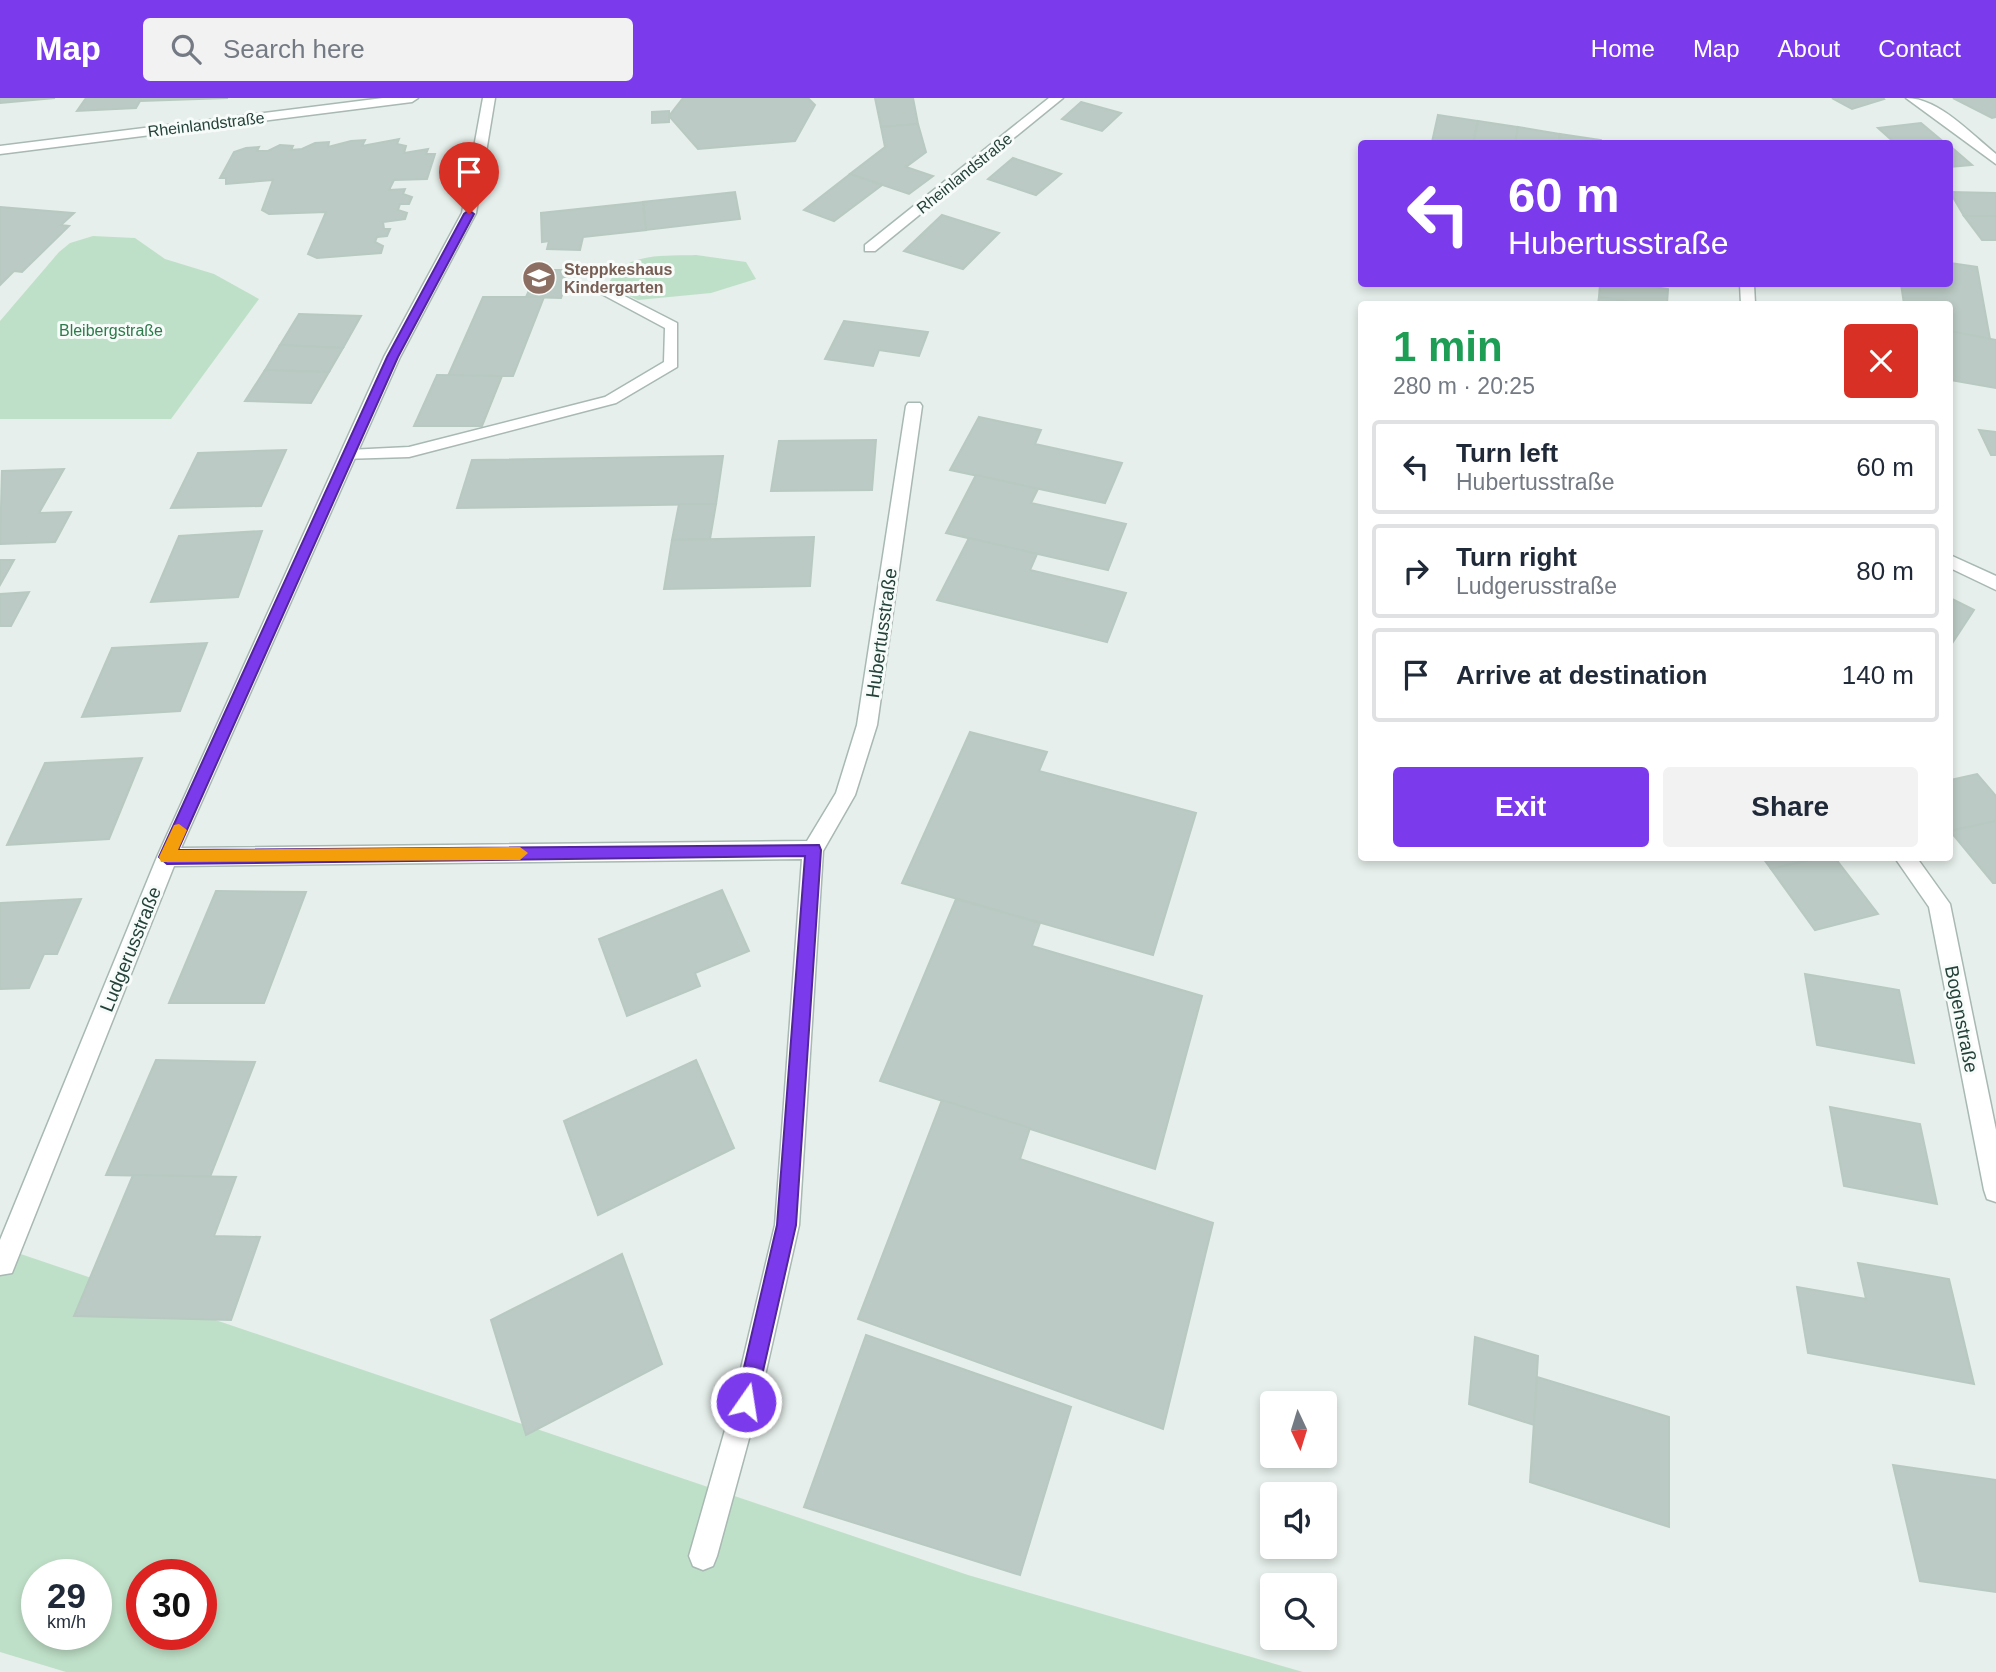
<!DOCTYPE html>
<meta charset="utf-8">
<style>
body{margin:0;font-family:Arial,sans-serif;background:#f2f2f3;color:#1f2937;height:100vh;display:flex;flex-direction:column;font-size:26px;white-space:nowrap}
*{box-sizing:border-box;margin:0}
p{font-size:23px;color:#747a83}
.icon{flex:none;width:38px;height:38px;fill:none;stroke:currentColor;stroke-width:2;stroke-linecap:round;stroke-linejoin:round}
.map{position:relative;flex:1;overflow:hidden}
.side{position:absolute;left:1358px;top:203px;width:595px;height:560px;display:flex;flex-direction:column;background:#fff;border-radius:7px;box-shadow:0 4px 10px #0003}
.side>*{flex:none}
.guide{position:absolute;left:1358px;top:42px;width:595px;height:147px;border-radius:7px;box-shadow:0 4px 10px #0003;background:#7c3aed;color:#fff;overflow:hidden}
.needle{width:46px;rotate:176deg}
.fabs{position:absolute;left:1260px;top:1293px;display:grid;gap:14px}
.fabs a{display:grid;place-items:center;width:77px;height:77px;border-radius:7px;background:#fff;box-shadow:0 4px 10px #0003;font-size:35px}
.speed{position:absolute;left:21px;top:1461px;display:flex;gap:14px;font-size:35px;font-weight:700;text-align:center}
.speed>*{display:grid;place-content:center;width:91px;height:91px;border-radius:50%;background:#fff;box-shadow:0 4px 10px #0003;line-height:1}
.speed small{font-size:18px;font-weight:400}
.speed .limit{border:10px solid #d22;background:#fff;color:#111}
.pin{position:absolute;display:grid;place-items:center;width:60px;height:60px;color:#fff;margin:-72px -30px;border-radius:50% 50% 50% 0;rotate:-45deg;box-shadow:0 0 7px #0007}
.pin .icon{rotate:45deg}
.me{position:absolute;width:77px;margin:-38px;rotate:13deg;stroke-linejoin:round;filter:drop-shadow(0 0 5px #0008)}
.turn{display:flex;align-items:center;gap:24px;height:147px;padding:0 35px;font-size:32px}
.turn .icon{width:91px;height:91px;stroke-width:2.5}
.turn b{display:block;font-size:49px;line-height:60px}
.round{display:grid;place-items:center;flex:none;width:74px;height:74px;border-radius:7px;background:#f2f2f3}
.headline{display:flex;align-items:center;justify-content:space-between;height:119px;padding:0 35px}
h1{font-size:42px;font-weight:600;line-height:52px;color:#1e9e55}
.action{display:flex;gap:14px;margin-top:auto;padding:14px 35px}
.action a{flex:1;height:80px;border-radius:7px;background:#7c3aed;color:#fff;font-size:28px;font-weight:600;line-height:80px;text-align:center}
.action a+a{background:#f2f2f3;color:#1f2937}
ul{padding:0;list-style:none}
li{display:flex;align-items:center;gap:21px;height:94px;margin:0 14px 10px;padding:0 21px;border:4px solid #e0e1e3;border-radius:7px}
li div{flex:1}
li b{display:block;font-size:26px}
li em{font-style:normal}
header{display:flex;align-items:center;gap:42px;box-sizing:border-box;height:98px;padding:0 35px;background:#7c3aed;color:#fff}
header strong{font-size:33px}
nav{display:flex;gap:38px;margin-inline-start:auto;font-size:24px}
.search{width:490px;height:63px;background:#f2f2f3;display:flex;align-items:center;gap:18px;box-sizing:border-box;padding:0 24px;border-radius:7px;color:#747a83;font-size:26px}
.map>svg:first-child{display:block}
.green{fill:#bfe0c8;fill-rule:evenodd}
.building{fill:#bbcac4;stroke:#b8c9c2;stroke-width:2}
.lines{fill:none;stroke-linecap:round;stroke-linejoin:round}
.service-casing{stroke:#a8b8b2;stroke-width:3}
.minor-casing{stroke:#a8b8b2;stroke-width:3}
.service{fill:#fff;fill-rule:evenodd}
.minor{fill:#fff;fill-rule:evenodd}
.route{fill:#7c3aed;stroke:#51269a;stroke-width:2}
.slow{fill:#f59e0b}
.labels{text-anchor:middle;stroke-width:6;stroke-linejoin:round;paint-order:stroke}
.far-street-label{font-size:16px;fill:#24423a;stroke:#f7fbf9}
.far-education-label{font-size:16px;font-weight:bold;fill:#785e54;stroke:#f7fbf9;text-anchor:start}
.far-park-label{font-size:16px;fill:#2d7a4b;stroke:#f7fbf9}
.street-label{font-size:19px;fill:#24423a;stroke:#f7fbf9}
</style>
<header>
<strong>Map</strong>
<div class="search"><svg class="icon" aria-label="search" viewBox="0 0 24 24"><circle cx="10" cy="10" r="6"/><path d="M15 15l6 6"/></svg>Search here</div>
<nav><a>Home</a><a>Map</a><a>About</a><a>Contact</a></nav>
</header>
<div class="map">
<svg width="1996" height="1574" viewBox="0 0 1996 1574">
<rect width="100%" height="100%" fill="#e6efeb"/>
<!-- green -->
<g class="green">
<polygon points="93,138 135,140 165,161 214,176 259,201 171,321 0,321 0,223 59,154 70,145"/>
<path d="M696,157L746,164L756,181L711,195L638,202L613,191L610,183C625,154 667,158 696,157Z"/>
<path d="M0,1149L968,1477L1303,1574H66L0,1554ZM37,1477H96V1536H37ZM142,1477H201V1536H142Z"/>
</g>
<!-- building -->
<g class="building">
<polygon points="0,0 55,0 0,5"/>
<polygon points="86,0 228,0 140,3 136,10 77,13"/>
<polygon points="683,0 808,0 815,7 795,43 698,51 669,18"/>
<polygon points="875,0 913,0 918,26 881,29"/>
<polygon points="1832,0 1883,0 1884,1 1852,11"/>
<polygon points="1953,0 1996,0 1996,19 1992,20"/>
<polygon points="1081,4 1121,15 1102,33 1062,21"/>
<polygon points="669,13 669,24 652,25 652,14"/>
<polygon points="1438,17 1478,23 1473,46 1432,44"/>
<polygon points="1478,23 1518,29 1515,46 1473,46"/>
<polygon points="1921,25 1946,46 1896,46 1878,30"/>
<polygon points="918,26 926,54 906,69 933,78 909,96 850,76 885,49 881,29"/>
<polygon points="1518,29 1560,36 1558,46 1515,46"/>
<polygon points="1560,36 1601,42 1601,46 1558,46"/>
<polygon points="399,41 397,46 406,48 404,55 428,51 426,56 435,56 427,81 394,82 389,92 405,91 403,96 412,99 409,106 400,106 398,112 407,115 405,121 383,124 384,131 390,131 387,138 377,139 375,144 383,148 381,155 317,160 308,156 326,114 269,116 262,112 273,82 226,86 226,80 220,80 234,54 246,50 259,49 257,53 268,53 280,47 293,48 291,52 302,51 315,45 329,44 328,49 351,43 365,42 362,48"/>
<polygon points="1950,48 1972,67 1950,69"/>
<polygon points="1013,60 1061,76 1036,97 988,81"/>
<polygon points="850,76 882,87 834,123 804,112"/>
<polygon points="735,94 740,121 646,132 643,104"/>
<polygon points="1950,94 1996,95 1996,118 1964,118"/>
<polygon points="643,104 646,132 583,139 580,152 547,151 549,143 542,144 541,115"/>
<polygon points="0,109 74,115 61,127 69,128 22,174 14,173 0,187"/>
<polygon points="942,117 999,135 963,171 904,153"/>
<polygon points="1964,118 1996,118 1996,142 1982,142"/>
<polygon points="1950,165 1977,169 1990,241 1950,233 1950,206 1904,206 1901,186 1950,186"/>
<polygon points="538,172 571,172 561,200 526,199"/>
<polygon points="1600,186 1633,186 1668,191 1667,206 1643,206 1599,199"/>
<polygon points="483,199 544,199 513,278 448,278"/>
<polygon points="1599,199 1643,206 1598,206"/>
<polygon points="299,216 361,218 343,250 280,247"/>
<polygon points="844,223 928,234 919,258 879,252 873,268 825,261"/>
<polygon points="1950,233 1996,242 1996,290 1950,282"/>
<polygon points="280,247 343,250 329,274 265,272"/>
<polygon points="265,272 329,274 311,305 245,303"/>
<polygon points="437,277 502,278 482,328 414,328"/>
<polygon points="979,319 1041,332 1035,346 1122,365 1105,405 950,372"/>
<polygon points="1979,332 1996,334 1996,357 1991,357"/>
<polygon points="876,342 872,392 771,393 779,343"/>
<polygon points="286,352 261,408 171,410 198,355"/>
<polygon points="723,358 716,406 457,410 472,362"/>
<polygon points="64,371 39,415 71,414 55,444 0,446 2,373"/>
<polygon points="976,377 1038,391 1031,405 1126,426 1108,472 946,435"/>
<polygon points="679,406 716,406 710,441 672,442"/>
<polygon points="262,433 238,499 151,504 179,438"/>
<polygon points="814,439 810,488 664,491 672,442"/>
<polygon points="969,440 1037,456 1030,472 1126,495 1107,544 937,502"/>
<polygon points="0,462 14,462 0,487"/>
<polygon points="29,494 11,528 0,528 0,496"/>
<polygon points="1950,500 1974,512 1951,547 1950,547"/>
<polygon points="207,545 180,613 82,619 112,550"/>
<polygon points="970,634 1047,654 1039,673 1196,715 1153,857 902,785"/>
<polygon points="142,660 109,741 7,747 45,665"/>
<polygon points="1977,676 1996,698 1996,723 1950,733 1950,682"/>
<polygon points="1996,723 1996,785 1993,785 1950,733"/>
<polygon points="1763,760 1819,760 1771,771"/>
<polygon points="1819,760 1835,760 1878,816 1815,832 1771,771"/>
<polygon points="722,792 749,853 695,875 700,888 627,918 599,841"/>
<polygon points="216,793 306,794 264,905 169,905"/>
<polygon points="81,801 57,856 44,856 29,890 0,891 0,805"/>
<polygon points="956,801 1040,825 1032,848 1202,898 1155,1071 880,983"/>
<polygon points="1805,876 1899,892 1914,965 1817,947"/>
<polygon points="156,962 255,964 210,1079 106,1077"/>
<polygon points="696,962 734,1050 598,1117 564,1023"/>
<polygon points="942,1002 1030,1030 1020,1061 1213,1125 1163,1331 858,1221"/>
<polygon points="1830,1009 1920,1026 1937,1106 1844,1088"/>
<polygon points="133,1077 236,1079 214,1138 260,1139 231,1222 74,1218"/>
<polygon points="622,1156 662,1266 526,1337 491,1222"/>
<polygon points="1858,1165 1949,1181 1974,1286 1808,1255 1797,1189 1866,1201"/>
<polygon points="866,1237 1071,1309 1020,1477 804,1409"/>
<polygon points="1475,1239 1538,1258 1534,1327 1469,1306"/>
<polygon points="1537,1279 1669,1319 1669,1429 1530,1384"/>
<polygon points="1893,1367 1996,1382 1996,1494 1920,1483"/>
</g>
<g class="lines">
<!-- service casing -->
<g class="service-casing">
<g id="service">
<polygon points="1049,0 1063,0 875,153 865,153 865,147"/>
<polygon points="601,186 677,225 677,269 616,305 409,359 342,361 342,353 348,352 409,349 605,299 664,264 665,230 596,193 596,187"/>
</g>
</g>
<!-- minor casing -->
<g class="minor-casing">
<g id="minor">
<polygon points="383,0 418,0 412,4 0,56 0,48"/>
<polygon points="483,0 495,0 476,115 400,259 181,750 807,743 836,695 857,627 906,308 908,305 920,305 922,308 877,627 855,697 823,753 799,1127 759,1304 717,1458 713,1468 703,1472 693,1468 689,1458 733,1304 775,1127 802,761 174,768 12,1175 0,1177 0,1142 157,759 384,259 462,115"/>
<path d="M1906,0C1939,0 1971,36 1996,56V66Z"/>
<polygon points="1740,186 1754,186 1755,206 1741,206"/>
<polygon points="1950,457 1996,478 1996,492 1950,470"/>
<polygon points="1895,760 1917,760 1950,806 1996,1032 1996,1104 1987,1101 1984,1092 1929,809"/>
</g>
</g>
<!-- service -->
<use href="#service" class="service"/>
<!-- minor -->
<use href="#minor" class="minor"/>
</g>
<!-- route -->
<polygon class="route" points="469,112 474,116 398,259 178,752 819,747 821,752 796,1127 756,1304 753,1311 746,1314 739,1311 736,1304 777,1127 805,758 167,766 159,759 387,259 464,116"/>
<!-- slow -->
<polygon class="slow" points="179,726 187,732 178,752 520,749 528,755 520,762 161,764 159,759 174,727"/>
<!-- icons -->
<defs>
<g id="school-disc" transform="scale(1.75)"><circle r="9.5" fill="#8d6e63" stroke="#f7fbf9"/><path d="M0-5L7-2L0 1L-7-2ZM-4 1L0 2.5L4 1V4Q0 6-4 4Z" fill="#fff"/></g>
</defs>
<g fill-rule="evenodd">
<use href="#school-disc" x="539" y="180"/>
</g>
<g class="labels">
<!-- far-street labels -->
<g class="far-street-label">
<text transform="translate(206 26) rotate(-7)" y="6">Rheinlandstraße</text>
<text transform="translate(964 75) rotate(-39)" y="6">Rheinlandstraße</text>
</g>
<!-- far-education labels -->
<g class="far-education-label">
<text x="564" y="177">Steppkeshaus<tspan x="564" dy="18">Kindergarten</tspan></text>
</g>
<!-- far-park labels -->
<g class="far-park-label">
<text x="111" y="238">Bleibergstraße</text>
</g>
<!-- street labels -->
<g class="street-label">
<text transform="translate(881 535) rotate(-82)" y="7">Hubertusstraße</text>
<text transform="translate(130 851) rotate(-68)" y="7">Ludgerusstraße</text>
<text transform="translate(1962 921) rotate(79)" y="7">Bogenstraße</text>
</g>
</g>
</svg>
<div class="fabs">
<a><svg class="needle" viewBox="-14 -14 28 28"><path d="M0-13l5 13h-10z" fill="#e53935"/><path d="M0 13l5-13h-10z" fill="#747a83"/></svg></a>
<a><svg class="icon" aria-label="sound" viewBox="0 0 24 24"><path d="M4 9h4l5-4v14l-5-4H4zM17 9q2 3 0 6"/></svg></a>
<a><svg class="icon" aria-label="search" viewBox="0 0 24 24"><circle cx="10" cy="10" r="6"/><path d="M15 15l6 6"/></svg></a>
</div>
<div class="speed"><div>29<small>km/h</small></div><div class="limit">30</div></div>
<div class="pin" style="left:469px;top:116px;background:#d93025"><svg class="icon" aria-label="arrive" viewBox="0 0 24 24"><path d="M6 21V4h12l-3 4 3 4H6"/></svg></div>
<svg class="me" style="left:746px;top:1304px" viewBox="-20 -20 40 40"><circle r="17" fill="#7c3aed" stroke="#fff" stroke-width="3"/><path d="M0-11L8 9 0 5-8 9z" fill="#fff"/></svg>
<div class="guide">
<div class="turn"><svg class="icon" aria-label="left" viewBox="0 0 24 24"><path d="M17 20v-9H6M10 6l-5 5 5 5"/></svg><div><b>60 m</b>Hubertusstraße</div></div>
</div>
<section class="side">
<div class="headline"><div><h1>1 min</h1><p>280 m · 20:25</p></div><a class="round" style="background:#d93025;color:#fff"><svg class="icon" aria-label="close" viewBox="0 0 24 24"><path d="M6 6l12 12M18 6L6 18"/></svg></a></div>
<ul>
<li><svg class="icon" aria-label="left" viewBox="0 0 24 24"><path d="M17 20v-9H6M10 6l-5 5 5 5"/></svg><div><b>Turn left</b><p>Hubertusstraße</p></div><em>60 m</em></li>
<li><svg class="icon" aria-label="right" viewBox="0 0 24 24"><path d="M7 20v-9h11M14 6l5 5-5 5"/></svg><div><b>Turn right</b><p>Ludgerusstraße</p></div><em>80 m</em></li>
<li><svg class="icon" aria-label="arrive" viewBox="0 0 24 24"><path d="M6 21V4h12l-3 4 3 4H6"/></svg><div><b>Arrive at destination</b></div><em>140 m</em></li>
</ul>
<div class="action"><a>Exit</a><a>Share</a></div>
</section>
</div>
